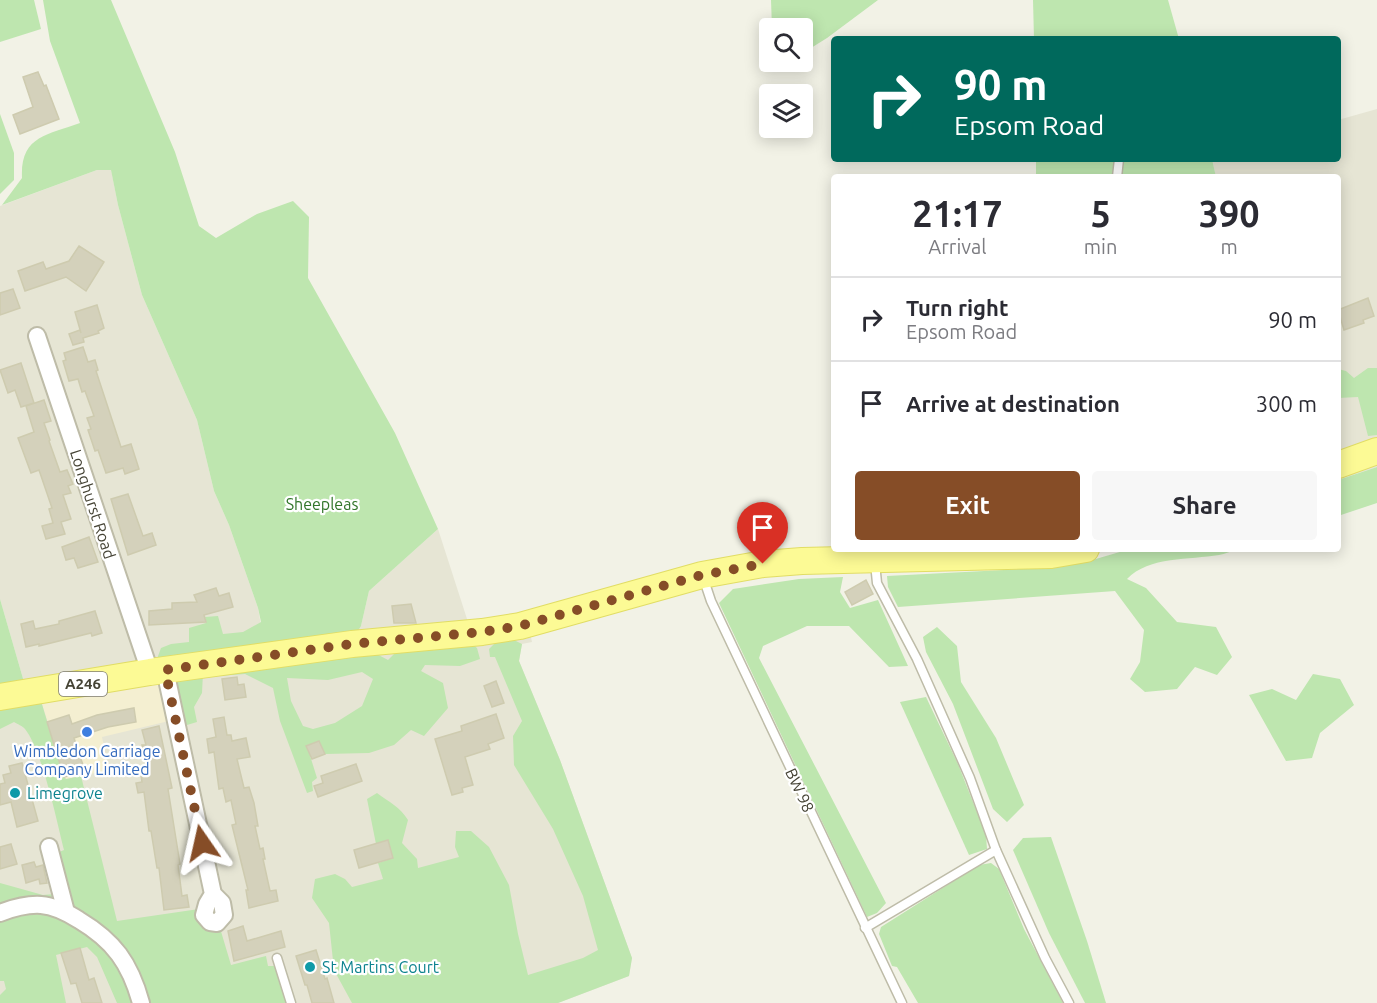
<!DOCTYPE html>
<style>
body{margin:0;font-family:Ubuntu,sans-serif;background:#f7f7f7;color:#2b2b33;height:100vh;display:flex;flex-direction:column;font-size:22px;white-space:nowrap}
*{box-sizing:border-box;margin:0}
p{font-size:20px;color:#7c7c81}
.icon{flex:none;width:33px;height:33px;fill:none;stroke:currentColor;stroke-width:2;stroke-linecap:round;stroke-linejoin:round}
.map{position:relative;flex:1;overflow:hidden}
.sheet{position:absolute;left:831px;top:174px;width:510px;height:378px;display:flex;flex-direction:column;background:#fff;border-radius:6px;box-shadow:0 3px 15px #0003}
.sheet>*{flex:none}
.hud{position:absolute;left:831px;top:36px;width:510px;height:126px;border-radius:6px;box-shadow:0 3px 15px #0003;background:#00695c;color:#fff;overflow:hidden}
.controls{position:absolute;left:759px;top:18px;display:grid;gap:12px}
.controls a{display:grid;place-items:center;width:54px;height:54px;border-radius:6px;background:#fff;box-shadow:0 3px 15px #0003;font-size:30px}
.pin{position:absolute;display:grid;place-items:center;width:51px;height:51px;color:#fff;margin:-62px -26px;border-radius:50% 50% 50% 0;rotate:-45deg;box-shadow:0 0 6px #0007}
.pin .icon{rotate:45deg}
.me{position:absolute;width:66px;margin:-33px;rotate:349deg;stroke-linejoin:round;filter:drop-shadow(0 0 4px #0008)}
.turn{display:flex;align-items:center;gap:21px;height:126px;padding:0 24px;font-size:27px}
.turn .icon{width:78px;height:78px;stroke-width:2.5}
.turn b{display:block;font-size:42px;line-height:51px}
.eta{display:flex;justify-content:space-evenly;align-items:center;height:102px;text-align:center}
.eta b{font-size:36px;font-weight:600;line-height:42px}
.primary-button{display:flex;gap:12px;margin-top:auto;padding:12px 24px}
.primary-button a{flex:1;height:69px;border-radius:6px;background:#864d27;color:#fff;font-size:24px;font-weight:600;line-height:69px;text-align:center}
.primary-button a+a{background:#f7f7f7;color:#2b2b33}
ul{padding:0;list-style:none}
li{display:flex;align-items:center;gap:18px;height:84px;padding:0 24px;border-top:2px solid #e1e1e2}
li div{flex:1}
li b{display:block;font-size:22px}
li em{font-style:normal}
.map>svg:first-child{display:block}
.residential{fill:#e6e5d4}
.commercial{fill:#f4efd1}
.green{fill:#bee6af;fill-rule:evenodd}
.building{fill:#d4d1bb;stroke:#cecbaf;stroke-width:1.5}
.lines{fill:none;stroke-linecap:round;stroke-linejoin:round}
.lane-casing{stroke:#bebca8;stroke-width:11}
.street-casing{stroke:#bebca8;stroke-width:20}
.primary-casing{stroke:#e1dd65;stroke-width:28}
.lane{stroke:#fff;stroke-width:8}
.street{stroke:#fff;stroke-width:16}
.primary{stroke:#fcfa95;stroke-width:26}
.route{stroke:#864d27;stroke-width:10;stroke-dasharray:0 18}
.shop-dot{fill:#3f7fe0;stroke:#fff;stroke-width:2}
.culture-dot{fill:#0f9aa8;stroke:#fff;stroke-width:2}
.labels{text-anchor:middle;stroke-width:4.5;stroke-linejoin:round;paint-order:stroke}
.shield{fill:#fff;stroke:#7d7b72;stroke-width:1.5}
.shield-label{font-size:15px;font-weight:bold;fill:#454335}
.street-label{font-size:16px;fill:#454335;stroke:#fff}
.park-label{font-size:16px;fill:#32752a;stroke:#fff}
.shop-label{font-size:16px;fill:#366cbe;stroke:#fff}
.culture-label{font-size:16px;fill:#0d838f;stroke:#fff;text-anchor:start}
</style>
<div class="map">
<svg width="1377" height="1003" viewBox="0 0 1377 1003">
<rect width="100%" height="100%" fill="#f2f2e6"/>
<!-- residential -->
<g class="residential">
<polygon points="1377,109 1377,467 1338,480 1338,177 1216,177 1212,159 1338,159 1338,120"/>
<polygon points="111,169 118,205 142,295 197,420 214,491 229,525 258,608 265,649 361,626 369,591 438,529 468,622 526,614 532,642 522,644 519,661 560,760 632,958 629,976 558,1003 0,1003 0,687 24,682 0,599 0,206 97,170"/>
</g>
<!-- commercial -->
<polygon class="commercial" points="161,676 169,721 102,737 109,770 66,779 41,701"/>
<!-- green -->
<g class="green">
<polygon points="0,0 34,0 41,29 0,42"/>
<path d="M43,0H111L175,152L199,226L216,238L257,214L293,201L309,217L308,278L395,433L438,529L369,591L361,626L355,635L157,659L161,648L171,644L189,642V628L206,623L205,617L218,616L223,634L243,632L261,622L258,608L229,525L214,491L197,420L142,295L118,205L111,170H97L2,205L22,178C20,136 47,135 80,123L50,41Z"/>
<polygon points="771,0 878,0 827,38 803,53 802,28 772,28"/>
<polygon points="1033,0 1168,0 1179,39 1034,39"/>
<polygon points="0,114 14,153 14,180 0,194"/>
<polygon points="1036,159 1212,159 1216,177 1036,177"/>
<polygon points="1368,368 1377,368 1377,435 1368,436 1358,397 1338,398 1338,369 1346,371 1354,378"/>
<polygon points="1377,467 1377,503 1338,516 1338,480"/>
<path d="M1130,549H1237C1231,551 1225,554 1219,555C1190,560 1149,556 1127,579L1146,588L1177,622L1216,627L1232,657L1217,675L1195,667L1177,689L1145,692L1130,679L1140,662L1144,630L1115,591L898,607L888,587L887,576L1059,567L1082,563Z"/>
<polygon points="843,577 840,592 850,608 878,600 908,666 889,667 849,626 807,626 763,646 759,658 886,903 877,913 867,917 719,603 733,589 799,579"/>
<polygon points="0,599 24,682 0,687"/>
<polygon points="937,627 957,646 961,682 996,738 1024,805 1007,822 993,809 953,704 926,652 923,637"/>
<path d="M512,639L522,644L519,661L560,760L632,958L629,976L558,1003H352L334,970L329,923L312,898L315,879L335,874L345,879L352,887L383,879L378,863L393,858L388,841L376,844L367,799L377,793C389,802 400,807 408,820L402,843L417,859L418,868L459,857L455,847L456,831H471L489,847L509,885L518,934L528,975L583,958L598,950L583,896L553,829L514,765L513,736L522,721L495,657H490L489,649L495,643Z"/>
<path d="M471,643L477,648L480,659L460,666L425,665L421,671L443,683L448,708L424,736L411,730L394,745L369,753L325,754L319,741L307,746L317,778L312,782L313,791L307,793L280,721L273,688L245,674L218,676V671L369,650L388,660L398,650ZM362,672L373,679L362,706L335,723L313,729L303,726L291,701L287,678L328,680Z"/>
<polygon points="203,673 202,693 194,707 197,722 187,725 179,715 173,685 181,676"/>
<polygon points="1313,674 1340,679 1354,705 1320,733 1312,758 1286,761 1249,695 1272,689 1296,700"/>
<polygon points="926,697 958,764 986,835 987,849 969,855 900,702"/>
<path d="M41,701L64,777L66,779L81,776L117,921L199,909L220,928L231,965L266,956L268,966H275L286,1003H146L107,932L108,929L71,907L54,854L64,850C57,822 42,750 25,729C23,726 17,724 14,722L0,729V705Z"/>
<polygon points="1051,837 1087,941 1106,1003 1085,1003 1049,933 1013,850 1023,838"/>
<polygon points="991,863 999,869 1024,929 1063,1003 918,1003 897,967 892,966 879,934 881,927 979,865"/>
<polygon points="0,883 43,895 55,894 53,898 50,899 0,906"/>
<path d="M33,912C54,914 69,922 86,934C94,941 99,947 110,949L135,1003H117L97,957L87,947L56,955L66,1003H0V995L6,989L4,981H0V921L9,916Z"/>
</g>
<!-- building -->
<g class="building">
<polygon points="38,72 44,86 46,85 59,119 20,134 13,115 33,107 23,77"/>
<polygon points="79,246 104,262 86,291 66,277 25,291 18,271 43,262 46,269 69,261"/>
<polygon points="13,289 20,308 0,315 0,293"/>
<polygon points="1368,298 1374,316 1363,320 1364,323 1344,330 1338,310"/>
<polygon points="97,305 104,328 98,331 99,333 83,338 84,342 73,345 69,334 80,330 81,333 75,312"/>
<polygon points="83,347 88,362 95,360 98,370 96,371 121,447 131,444 139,469 125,474 123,468 106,473 98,450 95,451 88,430 91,429 87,418 94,416 85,391 82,392 78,379 69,381 63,361 66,360 64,353"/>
<polygon points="21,363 34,403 21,407 15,390 8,393 0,370"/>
<polygon points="44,400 51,421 44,423 50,440 49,441 60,472 67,470 73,484 68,486 71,493 63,495 71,519 61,522 65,534 46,539 42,526 53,523 49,509 52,508 39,470 31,473 18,438 34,432 26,406"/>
<polygon points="128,494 143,536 152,533 156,545 128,555 111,499"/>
<polygon points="89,537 98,562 78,568 74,558 66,560 62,547"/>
<polygon points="866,580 873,594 852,605 845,592"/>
<polygon points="216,588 219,596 229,593 233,607 204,615 206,622 149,625 149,611 172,609 172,603 197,602 194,595"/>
<polygon points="411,604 416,623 394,623 392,606"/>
<polygon points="95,611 102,633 92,636 91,633 39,646 39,644 26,647 21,624 33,621 35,629 59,624 59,621"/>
<polygon points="237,677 238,685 244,684 246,697 225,700 222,679"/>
<polygon points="496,681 504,703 492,707 484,686"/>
<polygon points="134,708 136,722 108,727 74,738 85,771 64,777 47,722 69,715 72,724 97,715"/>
<polygon points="496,714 504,738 488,744 490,749 465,757 473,785 462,788 463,792 452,795 435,739 462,731 461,726"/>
<polygon points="224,717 227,735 231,735 232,741 246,738 250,757 237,759 244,788 249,787 254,803 258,826 255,826 260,849 263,848 265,859 263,859 270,891 276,890 278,901 249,908 246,890 248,890 232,825 236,824 231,800 226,802 223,788 219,789 214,752 209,753 207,739 216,737 213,719"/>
<polygon points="159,726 172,788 168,789 180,864 178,865 182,896 187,895 189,907 164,910 159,868 157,868 151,831 149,831 144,792 138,793 136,783 142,782 140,768 147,767 142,745 146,745 142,730"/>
<polygon points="319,741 325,754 312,759 306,746"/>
<polygon points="22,763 38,821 17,827 11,802 0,805 0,784 5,783 3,775 11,773 9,766"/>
<polygon points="356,764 362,781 318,797 314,786 323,783 321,776"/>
<polygon points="388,840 393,858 359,868 354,850"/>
<polygon points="11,844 17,864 0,869 0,847"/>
<polygon points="34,862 36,867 43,865 47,883 40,884 39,879 26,883 22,865"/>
<polygon points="243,926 247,941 281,931 285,947 234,961 228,931"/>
<polygon points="80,948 89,980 94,978 102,1003 82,1003 76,983 71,984 61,953"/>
<polygon points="316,950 325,979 327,978 334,1003 312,1003 307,985 305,985 296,956"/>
</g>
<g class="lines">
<!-- lane casing -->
<g class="lane-casing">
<g id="lane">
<polyline points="1117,177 1119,159"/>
<polyline points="875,563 877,583 917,659 970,778 996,850 1045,958 1069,1003"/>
<polyline points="703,577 711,601 902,1003"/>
<polyline points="865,928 996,850"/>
<polyline points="277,958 291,1003"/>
</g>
</g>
<!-- street casing -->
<g class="street-casing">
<g id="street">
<polyline points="37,336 150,672"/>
<polyline points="165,670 213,894 222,903 224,915 217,923 210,922 204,915 207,904 213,894"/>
<polyline points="49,847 66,912"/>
<path d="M0,913C13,908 26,904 41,905C54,906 68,913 79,920C114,941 130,963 141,1003"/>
</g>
</g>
<!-- primary casing -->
<g class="primary-casing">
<g id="primary">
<polyline points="1338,465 1377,451"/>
<polyline points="0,697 150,672 352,644 482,632 520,626 702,575 763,564 802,561 1051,555 1086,549"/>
</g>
</g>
<!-- lane -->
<use href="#lane" class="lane"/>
<!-- street -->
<use href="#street" class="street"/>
<!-- primary -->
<use href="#primary" class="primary"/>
</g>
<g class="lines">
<!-- route -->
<polyline class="route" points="202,843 165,670 352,644 482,632 520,626 702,575 763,564"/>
</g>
<!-- markers -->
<circle class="shop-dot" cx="87" cy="732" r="6"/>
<g class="culture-dot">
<circle cx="15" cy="793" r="6"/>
<circle cx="310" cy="967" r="6"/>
</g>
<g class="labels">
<!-- shield labels -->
<rect class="shield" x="59" y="672" width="48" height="24" rx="4.5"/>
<g class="shield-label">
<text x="83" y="689">A246</text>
</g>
<!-- street labels -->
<g class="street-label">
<text transform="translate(93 504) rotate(72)" y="6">Longhurst Road</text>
<text transform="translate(800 790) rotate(65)" y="6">BW 98</text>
</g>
<!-- park labels -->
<g class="park-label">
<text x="322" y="510">Sheepleas</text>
</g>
<!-- shop labels -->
<g class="shop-label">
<text x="87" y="757">Wimbledon Carriage<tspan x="87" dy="18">Company Limited</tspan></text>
</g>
<!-- culture labels -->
<g class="culture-label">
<text x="27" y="799">Limegrove</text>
<text x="322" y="973">St Martins Court</text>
</g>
</g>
</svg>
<div class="controls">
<a><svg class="icon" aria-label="search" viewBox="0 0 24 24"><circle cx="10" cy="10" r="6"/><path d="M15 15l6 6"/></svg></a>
<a><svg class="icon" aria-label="layers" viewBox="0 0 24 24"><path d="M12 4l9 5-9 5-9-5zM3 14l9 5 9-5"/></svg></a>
</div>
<div class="pin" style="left:763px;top:564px;background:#d93025"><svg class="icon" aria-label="arrive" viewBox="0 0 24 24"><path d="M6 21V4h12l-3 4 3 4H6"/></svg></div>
<svg class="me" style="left:202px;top:843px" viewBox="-20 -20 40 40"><path d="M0-17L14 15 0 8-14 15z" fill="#864d27" stroke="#fff" stroke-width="4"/></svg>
<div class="hud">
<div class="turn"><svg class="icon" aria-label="right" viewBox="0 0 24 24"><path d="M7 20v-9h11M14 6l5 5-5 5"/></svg><div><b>90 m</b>Epsom Road</div></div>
</div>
<section class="sheet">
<div class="eta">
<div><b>21:17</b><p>Arrival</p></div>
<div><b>5</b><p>min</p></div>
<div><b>390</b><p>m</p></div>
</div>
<ul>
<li><svg class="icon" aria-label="right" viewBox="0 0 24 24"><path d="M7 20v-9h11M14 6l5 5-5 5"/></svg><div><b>Turn right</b><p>Epsom Road</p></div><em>90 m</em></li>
<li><svg class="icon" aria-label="arrive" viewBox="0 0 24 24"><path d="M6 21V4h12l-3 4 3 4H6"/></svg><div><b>Arrive at destination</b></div><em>300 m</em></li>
</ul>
<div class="primary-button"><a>Exit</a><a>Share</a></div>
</section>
</div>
